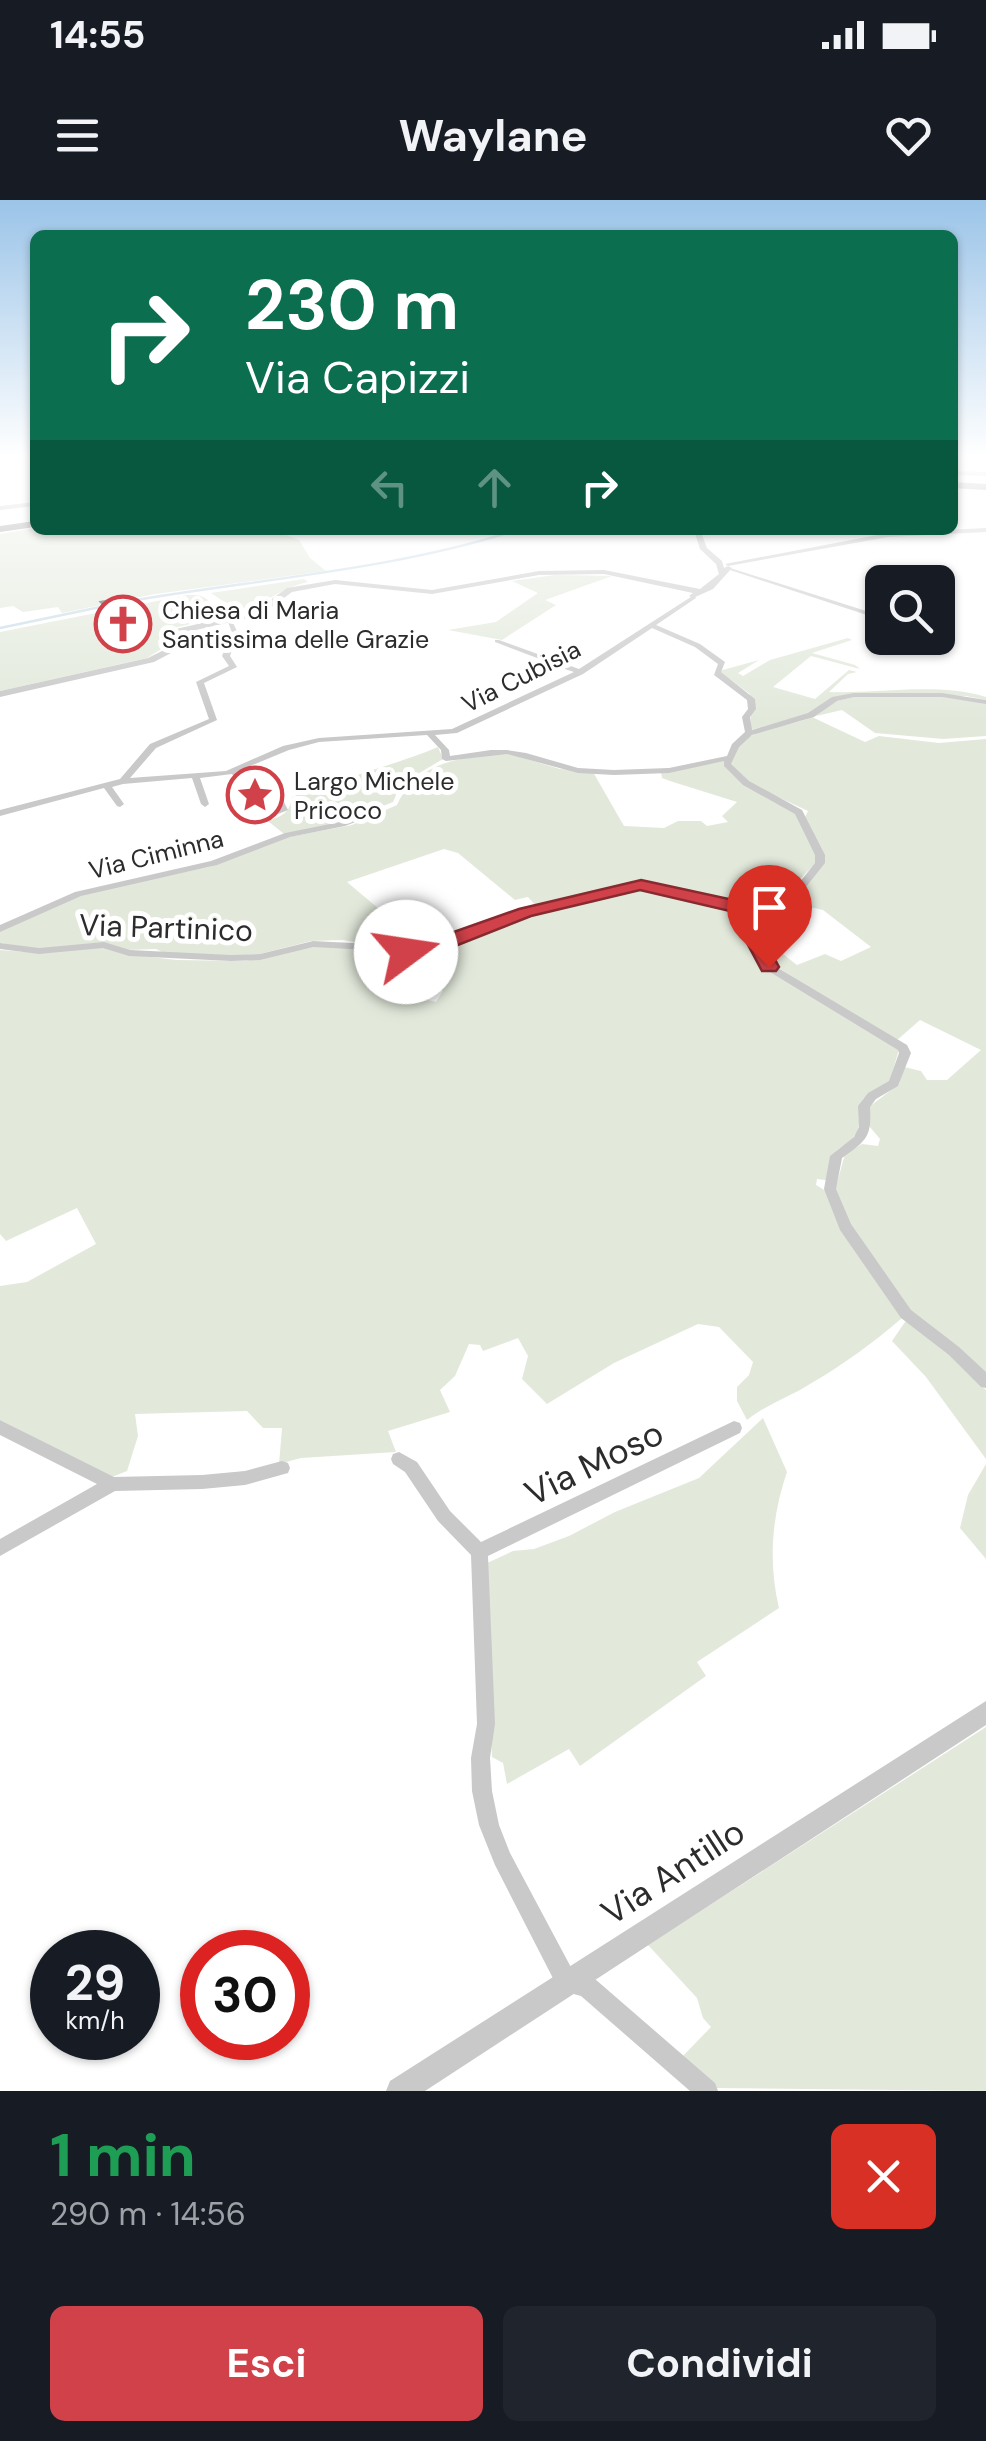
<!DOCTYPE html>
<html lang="it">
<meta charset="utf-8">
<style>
body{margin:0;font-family:"DM Sans",sans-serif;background:#20242c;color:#f1f3f6;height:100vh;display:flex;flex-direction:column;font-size:38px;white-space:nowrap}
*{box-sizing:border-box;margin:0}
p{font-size:32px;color:#9ea1a6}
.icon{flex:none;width:55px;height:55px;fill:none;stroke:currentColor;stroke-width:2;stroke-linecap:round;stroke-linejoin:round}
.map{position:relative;height:1891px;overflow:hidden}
.drawer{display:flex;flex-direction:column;background:#171b24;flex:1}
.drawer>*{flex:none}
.top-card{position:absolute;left:30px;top:30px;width:928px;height:305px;border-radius:15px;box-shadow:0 2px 8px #0004;background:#0b6e4f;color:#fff;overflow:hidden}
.buttons{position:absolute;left:865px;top:365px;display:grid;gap:20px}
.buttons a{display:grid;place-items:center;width:90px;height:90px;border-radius:15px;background:#171b24;box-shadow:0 2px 8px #0004;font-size:50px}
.speed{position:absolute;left:30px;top:1730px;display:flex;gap:20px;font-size:50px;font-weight:700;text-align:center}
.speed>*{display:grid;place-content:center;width:130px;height:130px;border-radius:50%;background:#171b24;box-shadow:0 2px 8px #0004;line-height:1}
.speed small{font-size:25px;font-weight:400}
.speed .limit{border:15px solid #d22;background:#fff;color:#111}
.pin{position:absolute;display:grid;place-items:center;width:85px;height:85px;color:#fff;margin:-102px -42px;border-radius:50% 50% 50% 0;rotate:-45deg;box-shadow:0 0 10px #0007}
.pin .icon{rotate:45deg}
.me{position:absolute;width:110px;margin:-55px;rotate:76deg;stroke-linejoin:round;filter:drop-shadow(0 0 8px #0008)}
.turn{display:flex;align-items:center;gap:35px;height:210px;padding:0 50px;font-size:45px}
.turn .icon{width:130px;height:130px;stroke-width:2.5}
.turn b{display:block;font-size:70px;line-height:85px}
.lanes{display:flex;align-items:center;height:95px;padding:0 50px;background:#0003;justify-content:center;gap:50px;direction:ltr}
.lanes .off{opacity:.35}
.round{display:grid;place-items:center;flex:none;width:105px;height:105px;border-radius:15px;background:#20242c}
.summary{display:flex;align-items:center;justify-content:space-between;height:170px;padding:0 50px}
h1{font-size:60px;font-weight:700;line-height:75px;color:#1e9e55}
.action{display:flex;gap:20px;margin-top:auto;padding:20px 50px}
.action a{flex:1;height:115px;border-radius:15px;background:#d14149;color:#fff;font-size:40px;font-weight:700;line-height:115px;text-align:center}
.action a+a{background:#20242c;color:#f1f3f6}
.status{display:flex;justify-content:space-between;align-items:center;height:70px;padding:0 50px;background:#171b24;direction:ltr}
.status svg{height:28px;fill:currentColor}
header{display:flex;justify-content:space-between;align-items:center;height:130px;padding:0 50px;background:#171b24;font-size:45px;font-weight:700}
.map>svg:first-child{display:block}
.green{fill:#e2e9db}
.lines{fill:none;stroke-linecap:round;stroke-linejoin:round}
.stream{stroke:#c9dbe7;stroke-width:2.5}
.minor{fill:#c9c9c9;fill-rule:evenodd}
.tertiary{fill:#c9c9c9;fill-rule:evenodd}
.motorway{fill:#939393;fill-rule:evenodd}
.wall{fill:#898989}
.shaded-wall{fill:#5a5a5a}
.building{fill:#131313;stroke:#5a5a5a;stroke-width:2.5}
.route{fill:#d14149;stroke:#882a2f;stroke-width:2.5}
.labels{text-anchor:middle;stroke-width:10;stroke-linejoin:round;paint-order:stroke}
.far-poi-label{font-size:25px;fill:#2c2c2c;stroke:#fff;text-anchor:start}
.far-street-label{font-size:25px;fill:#2c2c2c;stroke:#fff}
.street-label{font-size:30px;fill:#2c2c2c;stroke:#fff}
.near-street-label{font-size:35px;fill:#2c2c2c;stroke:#fff}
</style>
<div class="status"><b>14:55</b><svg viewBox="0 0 49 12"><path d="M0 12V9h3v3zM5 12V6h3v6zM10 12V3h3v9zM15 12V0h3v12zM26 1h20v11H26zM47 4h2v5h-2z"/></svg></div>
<header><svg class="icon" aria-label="menu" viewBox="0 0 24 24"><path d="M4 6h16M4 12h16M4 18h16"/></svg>Waylane<svg class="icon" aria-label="heart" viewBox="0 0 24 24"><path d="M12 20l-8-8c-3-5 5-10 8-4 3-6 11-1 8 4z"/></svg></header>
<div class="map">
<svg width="986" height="1891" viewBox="0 0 986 1891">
<rect width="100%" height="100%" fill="#fff"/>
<!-- green -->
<g class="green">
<polygon points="35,328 273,330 299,340 310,358 326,371 155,394 62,413 58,407 23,412 13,406 0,408 0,334"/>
<polygon points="555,375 612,376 545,400 556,405 502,440 448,430 496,422 538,393 512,381"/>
<path d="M304,379L308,382C277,388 260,409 230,416L223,401L211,393Z"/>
<path d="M187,395C211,394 207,402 220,417L161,431L163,448L147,458L0,491V432Z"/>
<path d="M848,438L852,440L812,453L855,465L860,469L811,456L773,487L815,499L849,470L857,472L848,474L829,492C878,494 936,482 986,497V500L966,496L856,494L833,498L808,514L751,530L750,494L719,471L759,460L738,473L743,476L770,460Z"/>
<polygon points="857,496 943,497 986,503 986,536 943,539 875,533 842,510 816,516 833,502"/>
<path d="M812,517L865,542L879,536L939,543L986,539V1172L977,1169L912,1113L849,1026L835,990L845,954L862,944L878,946L880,939L869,926V907L899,884L904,867L921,871L927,880H947L981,850L920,820L896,841L772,764L761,744L769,743L797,765L825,754L841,761L871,747L823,710L793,703L823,656L805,617L808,611L748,583L730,564C738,525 786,529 812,517Z"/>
<path d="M438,547L443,559L401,584L393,602L383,606L339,623L284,634L268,621C282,616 290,613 292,597C341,578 390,567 438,547Z"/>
<path d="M506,553L560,569L593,572L624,626L664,628L678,621H701L707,626L728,622L722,616L737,602L670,581L662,578L661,572C683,570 701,559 724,560C736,592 775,589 794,612C805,624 814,646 817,662L793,686L783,704L714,703L640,684L536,706L528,697L515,700L458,653L444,649L347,682L417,741L406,750L343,740L311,741L260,754L229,756L166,754L156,749L127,750L102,743L38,749L0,743V730L82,694L209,667L283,638L352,625L397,605C416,562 464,556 506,553Z"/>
<path d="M642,687L734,710L769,770L899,849L889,884L863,899C856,929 866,932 836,951L826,980L817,979L816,985L826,991L902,1118C873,1143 843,1165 810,1184C788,1198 767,1204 747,1220L737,1201V1187L749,1175L753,1162L719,1127L698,1124L614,1163L547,1204L522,1179L528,1156L518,1138L483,1151L480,1145L469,1144L455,1176L440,1190L450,1212L388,1231L396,1252L301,1258L279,1264L282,1228H263L247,1211L135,1214L138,1236L127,1271L112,1277L0,1220V1086L27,1082L96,1044L77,1008L6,1041L0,1034V750L39,753L103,747L132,755L177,760L245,761L310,747L343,745L426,755L432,760L433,775L425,793L428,800L436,802L443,791L436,789L444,773L440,748L529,715Z"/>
<polygon points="910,1121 950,1153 986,1190 986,1259 926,1177 892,1141 905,1122"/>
<path d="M763,1218L787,1272C772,1315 768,1362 779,1408L697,1462L706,1476L580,1566L569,1549L507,1584L503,1563L492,1557L485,1364L513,1351L534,1349L569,1336L615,1312L699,1278Z"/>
<polygon points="986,1264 986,1359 960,1328 968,1295"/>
<polygon points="986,1527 986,1891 713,1888 680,1859 711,1827 703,1818 697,1798 648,1745"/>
</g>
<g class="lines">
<!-- stream -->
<g class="stream">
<path d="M124,402C256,379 389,371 517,330"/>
<polyline points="0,428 105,406"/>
</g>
<!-- minor -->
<g class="minor">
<polygon points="952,271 986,272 986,276 952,275"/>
<polygon points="35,302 35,306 0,310 0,306"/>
<polygon points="986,328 986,332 888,337 728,366 725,364 888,333"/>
<polygon points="727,367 882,416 882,420 727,369"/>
<path d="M694,395L696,398L656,425L700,444L725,462L721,472L755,499L756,509L750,517L752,530L808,513L832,497L854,493H942L986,500V504L942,497H854L837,501L814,517L752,535L739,547L731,564L749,581L802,610L825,655V663L790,707H743L773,765L907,845L911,853L898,886L876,899L870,907C872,937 866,941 842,958L836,989L851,1024L911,1110L959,1147L986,1172V1188L981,1187L949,1155L901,1118L840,1030L824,989L830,956L854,937L859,927L858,906L868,893L889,881L899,853L898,850L765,769L733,707H711L641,688L528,715L436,751L440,756L444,774L433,794L429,795L424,792L434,774L430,757L426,753L313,747L260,760L231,761L129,756L103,748L39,754L0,749V743L39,748L104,742L130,750L231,755L260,754L313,741L428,747L521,711L641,682L711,701L784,702L815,663V655L795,614L743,585L724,566V561L669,573L614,575L578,573L507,554L446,561L442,559L441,550L427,535L319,542L289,550L238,571L251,594L282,598L288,610L261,621L257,618L232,574L200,578L209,604L205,607L201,604L192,578L123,584L112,587L124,604L120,607L117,606L104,588L0,616V610L120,579L150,544L209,519L196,482L229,466L222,456L232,433L227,419H231L238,433L230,456L237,467L204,483L217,520L156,548L130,578L226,571L283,546L319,538L452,529L574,472L559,467L524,488H518V484L553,464L495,442V440H499L579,469ZM652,428L695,447L718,464L714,475L747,500L748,509L742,517L745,532L732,544L727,556L669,568L614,570L578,568L526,553L507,550H491L450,556L449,550L435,535L457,533L583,474ZM255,599L276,602L279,609L263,614Z"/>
<polygon points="381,606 384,607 384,611 345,626 290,637 217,665 81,696 0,732 0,725 75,692 211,661 285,633 340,622"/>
<polygon points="0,1220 114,1277 202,1275 245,1271 282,1261 288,1263 290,1268 288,1273 245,1285 202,1289 115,1291 0,1356 0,1339 97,1284 0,1235"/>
<polygon points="734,1221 740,1223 742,1228 740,1233 488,1356 495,1524 490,1558 492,1591 499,1625 510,1653 574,1773 595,1779 715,1883 718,1891 690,1891 581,1796 559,1790 495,1665 479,1625 472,1591 471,1558 477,1524 471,1355 438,1321 405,1272 393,1264 391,1259 393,1254 399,1252 417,1262 450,1311 481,1342"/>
</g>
<!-- tertiary -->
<g class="tertiary">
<polygon points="694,330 700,330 707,348 722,361 724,368 728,366 732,368 713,389 693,398 689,396 693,393 604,374 539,375 432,394 335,384 292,392 261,415 174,435 171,453 154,462 0,497 0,491 148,458 164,450 167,431 255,411 287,388 335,380 432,390 539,371 604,370 700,389 719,374 716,364 700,349"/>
<polygon points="986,1501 986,1525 425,1891 386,1891 390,1881"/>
</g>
<!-- motorway -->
<g class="motorway">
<polygon points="952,282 986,284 986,290 952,288"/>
<polygon points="35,321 35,327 0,332 0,326"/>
</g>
</g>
<!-- wall -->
<polygon class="wall" points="101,402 138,427 117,432 105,420"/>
<!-- shaded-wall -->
<polygon class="shaded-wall" points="134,409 138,427 117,432 113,413"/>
<!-- building -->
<polygon class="building" points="122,398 134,409 113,413 101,402"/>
<!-- sky -->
<linearGradient id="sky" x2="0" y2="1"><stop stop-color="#9bc4e8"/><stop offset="0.49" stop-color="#fff"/><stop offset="1" stop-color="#fff" stop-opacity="0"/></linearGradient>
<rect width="986" height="522" fill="url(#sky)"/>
<!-- route -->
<polygon class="route" points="641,680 743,702 779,767 776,771 762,771 730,711 640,690 531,716 435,754 406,757 397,752 519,709"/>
<!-- icons -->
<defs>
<g id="church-ring" transform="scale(2.875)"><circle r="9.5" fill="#fff" stroke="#d14149" stroke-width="1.5"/><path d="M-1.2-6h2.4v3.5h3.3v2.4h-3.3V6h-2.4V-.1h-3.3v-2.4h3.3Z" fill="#d14149"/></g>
<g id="sight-ring" transform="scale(2.875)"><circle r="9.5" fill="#fff" stroke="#d14149" stroke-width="1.5"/><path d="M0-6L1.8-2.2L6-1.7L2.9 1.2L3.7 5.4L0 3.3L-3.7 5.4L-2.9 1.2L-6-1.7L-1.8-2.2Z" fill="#d14149"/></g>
</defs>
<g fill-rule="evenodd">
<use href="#church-ring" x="123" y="424"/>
<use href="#sight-ring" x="255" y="595"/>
</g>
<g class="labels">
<!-- far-poi labels -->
<g class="far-poi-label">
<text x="162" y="419">Chiesa di Maria<tspan x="162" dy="29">Santissima delle Grazie</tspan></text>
<text x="294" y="590">Largo Michele<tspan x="294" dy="29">Pricoco</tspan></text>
</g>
<!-- far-street labels -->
<g class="far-street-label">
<text transform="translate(521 476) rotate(-27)" y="9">Via Cubisia</text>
<text transform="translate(156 654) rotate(-14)" y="9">Via Ciminna</text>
</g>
<!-- street labels -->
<g class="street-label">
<text transform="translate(166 728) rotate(2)" y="10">Via Partinico</text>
</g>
<!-- near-street labels -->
<g class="near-street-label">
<text transform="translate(594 1263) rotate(-26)" y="12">Via Moso</text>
<text transform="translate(673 1672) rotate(-33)" y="12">Via Antillo</text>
</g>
</g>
</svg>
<div class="buttons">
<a><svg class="icon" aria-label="search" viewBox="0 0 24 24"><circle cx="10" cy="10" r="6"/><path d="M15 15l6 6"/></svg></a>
</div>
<div class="speed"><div>29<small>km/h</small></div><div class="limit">30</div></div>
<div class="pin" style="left:769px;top:767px;background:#d93025"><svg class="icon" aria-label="arrive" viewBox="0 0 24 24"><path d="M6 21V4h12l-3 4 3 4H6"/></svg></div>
<svg class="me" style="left:406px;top:752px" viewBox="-20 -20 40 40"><circle r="19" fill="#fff"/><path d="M0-13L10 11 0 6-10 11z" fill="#d14149"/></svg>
<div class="top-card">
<div class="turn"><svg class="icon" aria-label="right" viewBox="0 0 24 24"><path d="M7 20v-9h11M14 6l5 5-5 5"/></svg><div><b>230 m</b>Via Capizzi</div></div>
<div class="lanes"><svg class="icon off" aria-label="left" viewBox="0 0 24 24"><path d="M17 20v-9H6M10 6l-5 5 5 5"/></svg><svg class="icon off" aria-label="ahead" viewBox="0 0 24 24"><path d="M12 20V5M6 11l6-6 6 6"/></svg><svg class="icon" aria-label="right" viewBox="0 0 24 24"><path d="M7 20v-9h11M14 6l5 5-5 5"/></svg></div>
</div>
</div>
<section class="drawer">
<div class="summary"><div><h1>1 min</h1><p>290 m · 14:56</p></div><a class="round" style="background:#d93025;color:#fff"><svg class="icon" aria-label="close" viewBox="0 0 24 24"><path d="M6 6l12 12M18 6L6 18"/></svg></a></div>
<div class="action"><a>Esci</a><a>Condividi</a></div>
</section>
